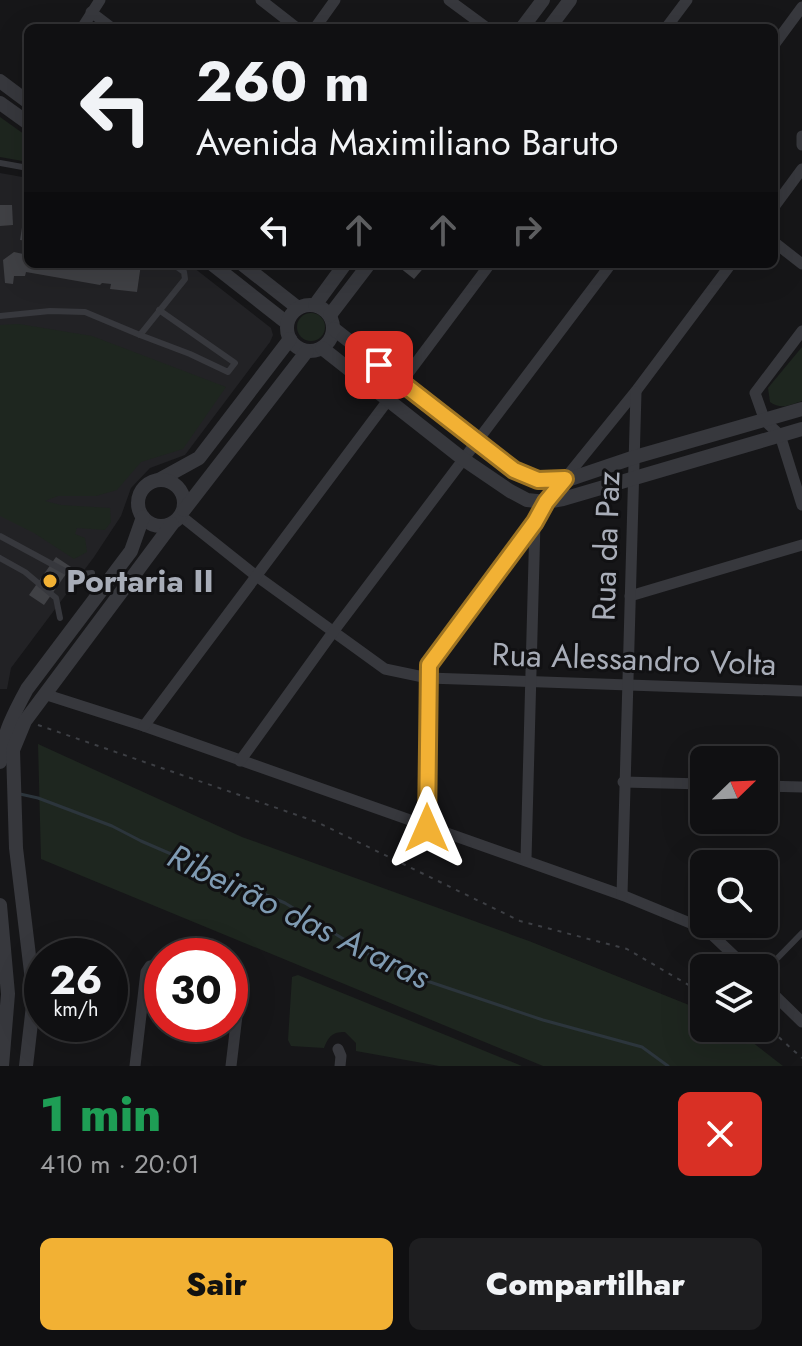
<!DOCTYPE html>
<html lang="pt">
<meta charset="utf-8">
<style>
body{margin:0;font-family:Jost,sans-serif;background:#1e1e20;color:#f1f3f6;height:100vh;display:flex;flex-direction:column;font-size:30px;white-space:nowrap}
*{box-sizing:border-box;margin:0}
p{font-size:26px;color:#9c9d9f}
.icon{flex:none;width:44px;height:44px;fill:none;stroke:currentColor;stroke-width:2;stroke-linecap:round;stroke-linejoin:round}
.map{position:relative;height:1066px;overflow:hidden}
.panel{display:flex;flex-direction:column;background:#101012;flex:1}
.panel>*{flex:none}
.guide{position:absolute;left:24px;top:24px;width:754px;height:244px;border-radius:12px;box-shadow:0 8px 32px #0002,0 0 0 2px #303032;background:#101012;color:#f1f3f6;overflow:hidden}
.needle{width:52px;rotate:67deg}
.buttons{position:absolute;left:690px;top:746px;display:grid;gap:16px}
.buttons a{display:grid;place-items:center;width:88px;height:88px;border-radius:12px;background:#101012;box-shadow:0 8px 32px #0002,0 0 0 2px #303032;font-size:40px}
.speed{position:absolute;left:24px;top:938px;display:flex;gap:16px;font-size:40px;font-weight:700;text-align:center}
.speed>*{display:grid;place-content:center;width:104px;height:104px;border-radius:50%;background:#101012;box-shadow:0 8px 32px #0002,0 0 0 2px #303032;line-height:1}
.speed small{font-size:20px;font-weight:400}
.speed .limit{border:12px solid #d22;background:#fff;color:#111}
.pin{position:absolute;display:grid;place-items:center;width:68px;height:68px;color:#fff;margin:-34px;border-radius:16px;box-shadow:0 4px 12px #0006}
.me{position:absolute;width:88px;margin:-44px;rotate:0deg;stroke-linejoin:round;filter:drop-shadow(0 0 6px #0008)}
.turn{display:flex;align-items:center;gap:28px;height:168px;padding:0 40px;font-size:36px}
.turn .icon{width:104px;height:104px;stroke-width:2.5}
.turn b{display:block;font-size:56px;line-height:68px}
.lanes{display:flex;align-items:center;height:76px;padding:0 40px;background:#0003;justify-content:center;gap:40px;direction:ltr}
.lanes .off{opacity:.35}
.round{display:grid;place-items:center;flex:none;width:84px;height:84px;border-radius:12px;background:#1e1e20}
.summary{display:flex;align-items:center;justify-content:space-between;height:136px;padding:0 40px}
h1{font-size:48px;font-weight:800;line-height:60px;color:#1e9e55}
.button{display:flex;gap:16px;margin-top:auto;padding:16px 40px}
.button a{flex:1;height:92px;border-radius:12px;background:#f2b134;color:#111;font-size:32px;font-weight:800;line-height:92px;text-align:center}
.button a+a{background:#1e1e20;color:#f1f3f6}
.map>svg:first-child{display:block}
.built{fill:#222225}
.green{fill:#1e261f}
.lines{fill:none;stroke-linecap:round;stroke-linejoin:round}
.stream{stroke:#2c353c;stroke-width:3}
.building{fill:#404145}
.path{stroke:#3d3f44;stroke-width:2;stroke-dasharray:4 6;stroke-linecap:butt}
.service{stroke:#37383d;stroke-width:6}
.minor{stroke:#37383d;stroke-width:11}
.tertiary{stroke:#37383d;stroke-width:14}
.route-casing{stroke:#9d7322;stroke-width:20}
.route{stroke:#f2b134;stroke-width:14}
.poi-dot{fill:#f2b134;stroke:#111113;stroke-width:3}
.labels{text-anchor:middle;stroke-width:6;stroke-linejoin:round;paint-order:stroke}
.street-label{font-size:32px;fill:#a8adb8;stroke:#111113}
.poi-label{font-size:32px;font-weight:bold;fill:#a8adb8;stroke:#111113;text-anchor:start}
.water-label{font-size:34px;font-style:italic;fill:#7f9bb3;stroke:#111113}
</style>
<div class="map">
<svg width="802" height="1066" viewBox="0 0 802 1066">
<rect width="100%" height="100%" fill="#161618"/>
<!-- built -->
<polygon class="built" points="0,173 28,178 28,264 189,264 271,328 273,335 270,342 185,455 150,468 131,488 121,516 94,557 11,668 7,689 0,689"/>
<!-- green -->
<g class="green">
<polygon points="0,117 28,137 28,162 0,157"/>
<circle cx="311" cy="327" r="14"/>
<polygon points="19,324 92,336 226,387 183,449 141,462 117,490 96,496 58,496 45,501 61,505 110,508 111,522 105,530 77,528 75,534 85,538 87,552 74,559 34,533 0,516 0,325"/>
<path d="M802,347V401C790,405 781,410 770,402L768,388Z"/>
<polygon points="38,744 242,837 529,941 704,1011 704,1028 734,1028 783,1066 543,1066 41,859"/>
<path d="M298,975L522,1066H439L356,1051V1043L345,1032C332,1032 329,1036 324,1048L291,1046L288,1040L292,977Z"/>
</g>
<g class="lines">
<!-- stream -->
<polyline class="stream" points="20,794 38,798 112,826 141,841 285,903 376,959 430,982 543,1020 642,1047 668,1066"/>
</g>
<!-- building -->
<g class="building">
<polygon points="0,205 12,205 13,225 0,226"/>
<polygon points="23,221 28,222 28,241 20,240"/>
<polygon points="14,252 28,255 28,264 91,264 114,268 115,264 141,264 137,292 110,289 111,284 102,283 100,285 26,272 25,276 14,276 13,284 5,283 3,260"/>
<polygon points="395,264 427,264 414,279"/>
<polygon points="56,557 71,567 44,605 29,595"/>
</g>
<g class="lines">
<!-- path -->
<g class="path">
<polyline points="38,725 317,822 520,921 627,949 704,994"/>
<polyline points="764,1024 802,1058"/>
</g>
<!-- service -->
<g class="service">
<polyline points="0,163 28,168"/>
<polyline points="0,316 50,311 85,312 140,335 185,279 184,272 173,264"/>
<polyline points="140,335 190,354 228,372 235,363 159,310"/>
<polyline points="0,536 72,575 92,573"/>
<polyline points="0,558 25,572 56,598 60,618"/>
<polyline points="764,972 802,933"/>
</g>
<!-- minor -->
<g class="minor">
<polyline points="261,0 297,28"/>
<polyline points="449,0 487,28"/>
<polyline points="91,12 112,28"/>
<polyline points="82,28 100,0"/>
<polyline points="315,28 335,0"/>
<polyline points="666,28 687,0"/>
<polyline points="774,45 802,7"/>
<polyline points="802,136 802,145"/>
<polyline points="774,207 802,169"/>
<polyline points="774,242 802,264"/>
<polyline points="802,331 755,393 765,421 780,435 802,505"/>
<polyline points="181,516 255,575 385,669 428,678 802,691"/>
<polyline points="630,596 802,545"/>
<polyline points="44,694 144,726 622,895 707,930 747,968"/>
<polyline points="144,726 490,264"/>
<polyline points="240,761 333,632 611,264"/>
<polyline points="623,782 704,784"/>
<polyline points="764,786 802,787"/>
<polyline points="427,828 429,665 535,522 546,502 636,391 731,264"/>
<polyline points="526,859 535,522"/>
<polyline points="622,895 636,392"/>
<polyline points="230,974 238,980 240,990 231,1066"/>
<polyline points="764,985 802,1022"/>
<polyline points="338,1049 341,1056 340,1066"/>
<polyline points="135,1066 146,972 150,966 162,963"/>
</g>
<!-- tertiary -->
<g class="tertiary">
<polyline points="522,28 543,0"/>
<polyline points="549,28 570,0"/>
<polyline points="0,81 28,102"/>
<polyline points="0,103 28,123"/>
<polyline points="212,264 287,323"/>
<polyline points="242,264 298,308"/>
<circle cx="310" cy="328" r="23"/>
<polyline points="315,305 345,264"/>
<polyline points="330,315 369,264"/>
<polyline points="334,329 514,470 538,480 551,481 570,479 635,457 802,409"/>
<polyline points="322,348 463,459 510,491 527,500 546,502 563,499 802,429"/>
<polyline points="159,480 199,458 290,339"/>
<circle cx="161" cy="503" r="23"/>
<polyline points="184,510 307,351"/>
<path d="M0,762C2,736 15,711 27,689L131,551L143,517"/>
<polyline points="0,905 8,994 2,1066"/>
<polyline points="26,1066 34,997 16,848 13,750 25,721 172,524"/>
</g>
</g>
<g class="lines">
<!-- route casing -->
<g class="route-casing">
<polyline id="route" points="379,365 514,470 538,480 565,479 546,502 535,522 429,665 427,828"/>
</g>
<!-- route -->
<use href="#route" class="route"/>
</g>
<!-- markers -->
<circle class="poi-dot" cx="50" cy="581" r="8"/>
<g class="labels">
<!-- street labels -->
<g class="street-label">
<text transform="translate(606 546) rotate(-88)" y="11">Rua da Paz</text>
<text transform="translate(634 659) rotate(2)" y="11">Rua Alessandro Volta</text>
</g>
<!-- poi labels -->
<g class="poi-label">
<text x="66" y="592">Portaria II</text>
</g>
<!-- water labels -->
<g class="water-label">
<text transform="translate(299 916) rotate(26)" y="12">Ribeirão das Araras</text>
</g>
</g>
</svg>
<div class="buttons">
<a><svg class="needle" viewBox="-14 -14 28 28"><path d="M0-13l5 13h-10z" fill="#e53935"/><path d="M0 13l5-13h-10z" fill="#9c9d9f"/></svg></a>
<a><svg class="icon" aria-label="search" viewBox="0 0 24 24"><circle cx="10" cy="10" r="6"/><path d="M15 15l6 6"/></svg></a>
<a><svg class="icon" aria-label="layers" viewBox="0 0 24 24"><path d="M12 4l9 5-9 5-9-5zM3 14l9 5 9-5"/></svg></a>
</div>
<div class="speed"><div>26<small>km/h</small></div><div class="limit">30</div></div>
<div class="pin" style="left:379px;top:365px;background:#d93025"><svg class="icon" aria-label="arrive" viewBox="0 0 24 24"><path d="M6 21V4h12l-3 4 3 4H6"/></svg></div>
<svg class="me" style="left:427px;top:828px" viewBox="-20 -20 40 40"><path d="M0-17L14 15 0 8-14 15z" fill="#f2b134" stroke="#fff" stroke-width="4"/></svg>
<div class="guide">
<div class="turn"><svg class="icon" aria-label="left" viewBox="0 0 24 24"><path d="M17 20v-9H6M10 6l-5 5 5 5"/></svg><div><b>260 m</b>Avenida Maximiliano Baruto</div></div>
<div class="lanes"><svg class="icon" aria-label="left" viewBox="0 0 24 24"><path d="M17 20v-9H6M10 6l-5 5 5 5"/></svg><svg class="icon off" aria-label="ahead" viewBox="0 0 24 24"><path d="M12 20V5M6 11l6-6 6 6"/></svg><svg class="icon off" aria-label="ahead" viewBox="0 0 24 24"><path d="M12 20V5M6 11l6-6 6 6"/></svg><svg class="icon off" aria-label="right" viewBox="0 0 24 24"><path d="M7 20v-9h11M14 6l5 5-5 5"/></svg></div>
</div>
</div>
<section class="panel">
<div class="summary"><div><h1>1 min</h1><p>410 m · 20:01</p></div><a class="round" style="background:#d93025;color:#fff"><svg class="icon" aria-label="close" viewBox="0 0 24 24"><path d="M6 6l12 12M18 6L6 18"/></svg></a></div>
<div class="button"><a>Sair</a><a>Compartilhar</a></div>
</section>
